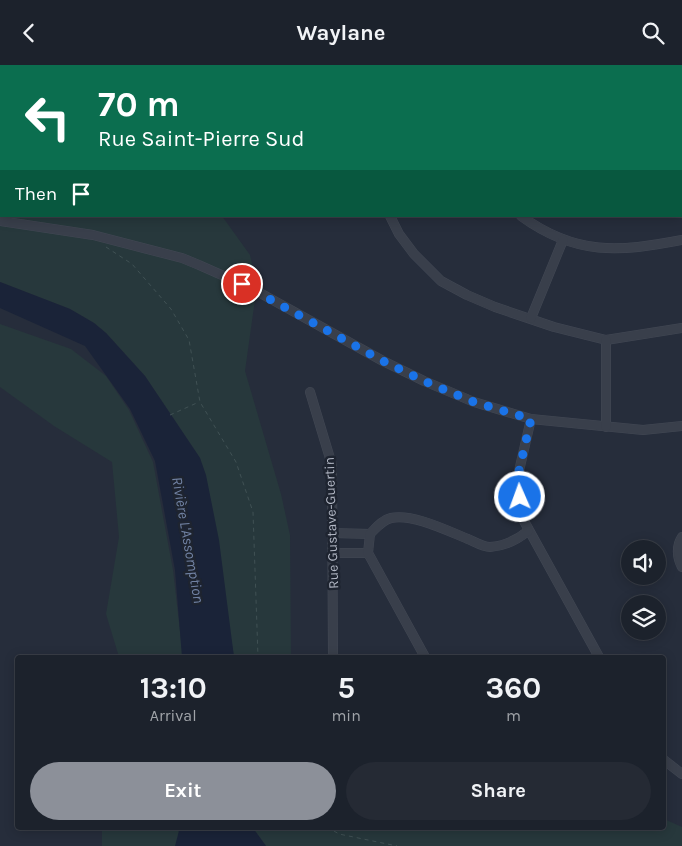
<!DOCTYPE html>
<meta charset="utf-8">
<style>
body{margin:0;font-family:Karla,sans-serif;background:#252a34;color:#f1f3f6;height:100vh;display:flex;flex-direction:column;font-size:19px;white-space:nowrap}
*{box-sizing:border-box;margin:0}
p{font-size:16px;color:#a0a4a9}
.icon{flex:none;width:28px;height:28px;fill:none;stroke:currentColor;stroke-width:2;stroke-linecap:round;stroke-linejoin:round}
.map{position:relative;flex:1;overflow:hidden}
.side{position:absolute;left:15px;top:590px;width:651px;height:175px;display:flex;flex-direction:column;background:#1c222c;border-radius:5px;box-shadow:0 2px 12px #0003,0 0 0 1px #3a3f48}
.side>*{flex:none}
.banner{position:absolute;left:0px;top:0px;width:682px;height:152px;box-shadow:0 2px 12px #0003,0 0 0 1px #3a3f48;background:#0b6e4f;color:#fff;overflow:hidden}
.fabs{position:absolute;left:621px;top:475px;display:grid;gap:10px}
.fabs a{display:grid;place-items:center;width:45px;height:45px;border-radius:50%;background:#1c222c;box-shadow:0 2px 12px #0003,0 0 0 1px #3a3f48;font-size:25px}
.pin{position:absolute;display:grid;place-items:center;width:42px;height:42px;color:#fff;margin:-21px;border:2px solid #fff;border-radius:50%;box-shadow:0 1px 5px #0007}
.me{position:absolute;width:55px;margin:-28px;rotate:358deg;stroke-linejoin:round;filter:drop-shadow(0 0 4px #0008)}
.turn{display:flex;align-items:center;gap:18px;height:105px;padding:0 15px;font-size:22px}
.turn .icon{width:65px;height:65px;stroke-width:2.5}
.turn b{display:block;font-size:35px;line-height:42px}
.then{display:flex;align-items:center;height:48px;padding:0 15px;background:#0003;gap:10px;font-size:19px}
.eta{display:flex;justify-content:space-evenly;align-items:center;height:85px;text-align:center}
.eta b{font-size:30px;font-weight:700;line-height:35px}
.primary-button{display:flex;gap:10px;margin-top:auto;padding:10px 15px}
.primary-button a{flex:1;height:58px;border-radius:30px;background:#8c9099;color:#fff;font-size:20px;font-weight:700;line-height:58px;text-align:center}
.primary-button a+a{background:#252a34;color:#f1f3f6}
header{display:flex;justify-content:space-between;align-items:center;height:65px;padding:0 15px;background:#1c222c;font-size:22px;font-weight:700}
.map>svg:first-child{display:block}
.green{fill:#27383c}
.water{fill:#1a2338}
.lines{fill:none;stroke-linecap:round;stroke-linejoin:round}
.minor-casing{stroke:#424854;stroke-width:10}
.path{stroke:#405154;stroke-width:1;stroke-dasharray:4 4;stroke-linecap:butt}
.minor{stroke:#393f4b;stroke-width:9}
.route{stroke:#1a73e8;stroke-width:9;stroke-dasharray:0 16.2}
.labels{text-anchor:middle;stroke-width:5;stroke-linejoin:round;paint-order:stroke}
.street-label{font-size:14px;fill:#b5bac7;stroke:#1e2430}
.water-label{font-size:15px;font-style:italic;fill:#7182a3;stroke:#1e2430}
</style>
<header><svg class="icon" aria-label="back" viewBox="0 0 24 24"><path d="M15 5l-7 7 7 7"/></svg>Waylane<svg class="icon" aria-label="search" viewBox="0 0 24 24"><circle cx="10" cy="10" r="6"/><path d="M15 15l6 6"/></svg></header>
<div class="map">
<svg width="682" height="781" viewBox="0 0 682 781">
<rect width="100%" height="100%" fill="#262d3b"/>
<!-- green -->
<g class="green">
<polygon points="226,0 314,0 314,1 227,1"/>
<polygon points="0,84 1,151 222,151 250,190 257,220 245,306 281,429 290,470 291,592 234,592 200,393 145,311 106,268 94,258 70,244 0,217"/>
<polygon points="0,259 71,284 106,311 129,345 153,397 173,505 183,592 119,592 106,549 119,472 112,397 54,361 0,322"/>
<polygon points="664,754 682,762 682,781 266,781 253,763 664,762"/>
<polygon points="102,763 179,763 178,781 102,781"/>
</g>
<!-- water -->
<g class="water">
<polygon points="0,217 70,244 94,258 106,268 145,311 200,393 206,410 219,475 234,592 182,592 175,505 155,396 130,344 85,281 0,243"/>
<polygon points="180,762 253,763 266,781 175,781"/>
</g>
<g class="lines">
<!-- minor casing -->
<g class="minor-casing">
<g id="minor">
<polyline points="170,0 170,1"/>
<polyline points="314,0 314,1"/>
<polyline points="419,0 420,1"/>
<polyline points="538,1 539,0"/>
<polyline points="681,73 682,73"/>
<polyline points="390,151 399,169 414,189 441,216 467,230 495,242 554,262 606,275 682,263"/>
<path d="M521,151C576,191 619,187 682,175"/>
<polyline points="0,156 93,170 182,193 199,200 251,223 383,296 424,316 474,337 531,354 643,365 682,361"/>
<polyline points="531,253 563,175"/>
<polyline points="310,327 332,400 333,592"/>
<polyline points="531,354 519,406 520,432 524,456 599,592"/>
<polyline points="606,362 606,275"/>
<polyline points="333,468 370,469"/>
<path d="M682,472C676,481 677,493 682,502"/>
<polyline points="333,488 368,488"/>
<path d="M425,592L368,488L370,469C376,463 382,455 391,453C412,448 448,466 468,474C475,477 483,482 490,482C505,481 517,475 528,466"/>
<polyline points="664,695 682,709"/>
</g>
</g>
<!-- path -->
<g class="path">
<polyline points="106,182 132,199 171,244 189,275 200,337 236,397 253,447 258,592"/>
<polyline points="170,350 199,337"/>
<polyline points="327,762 339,769 397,781"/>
</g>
<!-- minor -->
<use href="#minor" class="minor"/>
</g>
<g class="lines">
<!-- route -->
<polyline class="route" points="242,219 383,296 424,316 474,337 531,354 519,406 520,432"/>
</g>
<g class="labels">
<!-- street labels -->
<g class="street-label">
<text transform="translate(331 458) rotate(-92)" y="5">Rue Gustave-Guertin</text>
</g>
<!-- water labels -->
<g class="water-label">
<text transform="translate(188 475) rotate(80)" y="5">Rivière L'Assomption</text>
</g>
</g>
</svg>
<div class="fabs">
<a><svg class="icon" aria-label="sound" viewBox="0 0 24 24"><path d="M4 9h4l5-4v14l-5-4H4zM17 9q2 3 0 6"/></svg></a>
<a><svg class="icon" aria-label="layers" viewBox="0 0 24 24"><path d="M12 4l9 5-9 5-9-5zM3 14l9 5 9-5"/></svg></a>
</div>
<div class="pin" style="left:242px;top:219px;background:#d93025"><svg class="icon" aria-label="arrive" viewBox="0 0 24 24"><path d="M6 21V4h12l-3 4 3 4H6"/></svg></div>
<svg class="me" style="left:520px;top:432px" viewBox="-20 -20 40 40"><circle r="17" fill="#1a73e8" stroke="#fff" stroke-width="3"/><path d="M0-11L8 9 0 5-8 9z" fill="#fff"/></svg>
<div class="banner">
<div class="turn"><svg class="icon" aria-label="left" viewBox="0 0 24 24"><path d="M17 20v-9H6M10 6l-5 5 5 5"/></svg><div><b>70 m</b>Rue Saint-Pierre Sud</div></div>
<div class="then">Then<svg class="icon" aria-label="arrive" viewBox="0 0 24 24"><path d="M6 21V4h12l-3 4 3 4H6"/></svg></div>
</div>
<section class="side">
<div class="eta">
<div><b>13:10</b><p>Arrival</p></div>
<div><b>5</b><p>min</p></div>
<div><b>360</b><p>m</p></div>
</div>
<div class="primary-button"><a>Exit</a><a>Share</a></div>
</section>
</div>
